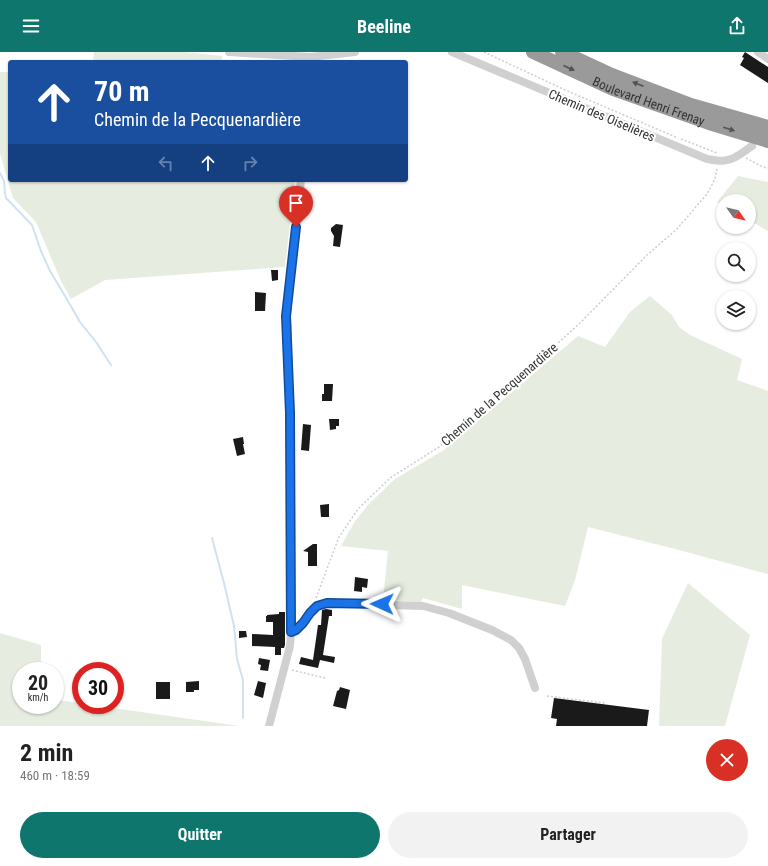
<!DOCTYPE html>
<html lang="fr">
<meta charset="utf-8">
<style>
body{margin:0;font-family:"Roboto Condensed",sans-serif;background:#f2f2f2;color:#222;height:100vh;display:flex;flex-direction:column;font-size:15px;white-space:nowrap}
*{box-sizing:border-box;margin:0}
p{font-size:13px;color:#767676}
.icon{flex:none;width:22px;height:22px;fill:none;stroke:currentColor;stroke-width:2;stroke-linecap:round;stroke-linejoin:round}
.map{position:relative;height:674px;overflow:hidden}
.drawer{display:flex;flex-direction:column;background:#fff;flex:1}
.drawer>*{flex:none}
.top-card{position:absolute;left:8px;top:8px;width:400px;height:122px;border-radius:4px;box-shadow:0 1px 3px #0004;background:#1a4fa0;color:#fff;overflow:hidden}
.needle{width:26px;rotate:124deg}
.controls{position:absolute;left:716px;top:142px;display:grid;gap:8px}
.controls a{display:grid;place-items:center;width:40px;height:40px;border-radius:50%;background:#fff;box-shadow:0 1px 3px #0004;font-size:20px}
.speed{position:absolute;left:12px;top:610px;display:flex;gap:8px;font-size:20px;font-weight:700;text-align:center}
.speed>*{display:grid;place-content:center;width:52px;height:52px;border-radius:50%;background:#fff;box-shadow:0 1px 3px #0004;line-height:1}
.speed small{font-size:10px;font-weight:400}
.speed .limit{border:6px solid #d22;background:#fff;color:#111}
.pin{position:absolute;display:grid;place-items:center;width:34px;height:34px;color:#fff;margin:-41px -17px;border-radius:50% 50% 50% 0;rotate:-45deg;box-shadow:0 0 4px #0007}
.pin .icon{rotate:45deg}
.me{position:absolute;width:44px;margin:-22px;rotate:271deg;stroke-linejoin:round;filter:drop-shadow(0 0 3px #0008)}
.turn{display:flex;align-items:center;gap:14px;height:84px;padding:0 20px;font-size:18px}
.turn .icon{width:52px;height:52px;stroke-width:2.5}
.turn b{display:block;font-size:28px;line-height:34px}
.lanes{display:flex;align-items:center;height:38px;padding:0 20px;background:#0003;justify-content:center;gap:20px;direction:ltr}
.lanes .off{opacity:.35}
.round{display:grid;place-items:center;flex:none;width:42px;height:42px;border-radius:21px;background:#f2f2f2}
.overview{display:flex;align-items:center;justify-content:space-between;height:68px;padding:0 20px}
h1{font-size:24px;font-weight:700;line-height:30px}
.action{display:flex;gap:8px;margin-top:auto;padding:8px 20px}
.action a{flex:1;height:46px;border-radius:24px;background:#0f766e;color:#fff;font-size:16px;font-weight:700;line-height:46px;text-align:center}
.action a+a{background:#f2f2f2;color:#222}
header{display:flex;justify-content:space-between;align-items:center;height:52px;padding:0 20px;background:#0f766e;color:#fff;font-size:18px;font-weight:700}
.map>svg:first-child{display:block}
.green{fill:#e6ecdf}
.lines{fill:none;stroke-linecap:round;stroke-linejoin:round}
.stream{stroke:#cfe2ee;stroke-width:2}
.building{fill:#1a1a1a}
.path{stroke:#cdcdcd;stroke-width:1.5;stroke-dasharray:2 2;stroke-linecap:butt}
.street{stroke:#d0d0d0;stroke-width:8}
.highway{stroke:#9a9a9a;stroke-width:14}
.oneway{fill:#525252}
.route-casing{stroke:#114b97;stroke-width:10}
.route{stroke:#1a73e8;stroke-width:7}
.labels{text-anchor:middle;stroke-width:4;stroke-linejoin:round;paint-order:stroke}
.street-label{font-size:13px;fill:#333;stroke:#fff}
</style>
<header><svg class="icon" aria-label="menu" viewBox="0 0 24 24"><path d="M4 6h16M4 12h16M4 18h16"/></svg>Beeline<svg class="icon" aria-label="share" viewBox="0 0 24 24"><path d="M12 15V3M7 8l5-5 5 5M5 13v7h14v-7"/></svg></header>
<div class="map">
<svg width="768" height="674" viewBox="0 0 768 674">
<rect width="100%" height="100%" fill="#fff"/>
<!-- green -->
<g class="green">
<polygon points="94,0 184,0 222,4 222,10 93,10"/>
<polygon points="0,20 10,20 10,128 295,128 285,215 105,228 71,247 61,229 36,170 13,146 0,102"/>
<polygon points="738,124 768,130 768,179 749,168 749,149 723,149 723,153 717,150"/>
<polygon points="650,244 672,263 679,275 690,283 742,307 737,328 768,339 768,522 679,498 588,475 575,528 565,554 462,533 462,557 423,546 421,550 383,548 388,499 341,494 355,469 369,452 395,427 444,398 578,284 605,295 630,260"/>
<polygon points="688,531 750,583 725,674 659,674 662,587"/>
<polygon points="0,581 41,593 41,619 21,619 21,653 55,653 55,648 81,651 81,653 92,653 239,674 0,674"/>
</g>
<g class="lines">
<!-- stream -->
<g class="stream">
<polyline points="0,121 4,129 5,141 6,146 32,173 41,199 50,219 65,244 80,270 96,290 111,313"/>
<polyline points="212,486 224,531 234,574 237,607 243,628 243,666"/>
</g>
</g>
<!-- building -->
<g class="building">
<polygon points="745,0 768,15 768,31 740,13 744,6 742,5"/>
<polygon points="336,172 343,173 340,195 333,194 334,184 331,179 331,176"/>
<polygon points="271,218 278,218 278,228 272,229"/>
<polygon points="255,240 266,241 265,259 255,259"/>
<polygon points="324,332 333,332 332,349 322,349 322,342 324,342"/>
<polygon points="329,367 339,367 339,374 336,374 336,377 330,378"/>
<polygon points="303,372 311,373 309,399 301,398"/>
<polygon points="243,385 244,392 243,392 245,402 237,404 233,387"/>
<polygon points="329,452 329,465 321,465 320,453"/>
<polygon points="313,492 317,492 317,514 308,514 308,500 303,499"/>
<polygon points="355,525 368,527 367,536 362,535 362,540 354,539"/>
<polygon points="326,557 332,558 332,564 329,564 323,603 335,605 334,611 320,608 318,616 299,612 301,605 313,608 318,573 321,573 322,558"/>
<polygon points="279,560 285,560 285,593 284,596 281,596 281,603 275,603 275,595 252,594 252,582 273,583 273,570 266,570 266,564 267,564 267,563 279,562"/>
<polygon points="239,579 246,579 247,585 239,586"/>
<polygon points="259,606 270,608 268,619 260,618 261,613 258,612"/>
<polygon points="199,629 199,638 194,638 194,640 186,640 186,630"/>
<polygon points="258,629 266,631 263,646 254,643"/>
<rect x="156" y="630" width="14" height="17"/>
<polygon points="340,635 350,638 346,657 333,654 337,639 339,638"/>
<polygon points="554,646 649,658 647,674 556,674 557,667 551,666"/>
</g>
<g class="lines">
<!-- path -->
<g class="path">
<polyline points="484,0 565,38 678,86"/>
<polyline points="681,87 717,101"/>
<polyline points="746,106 763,115 768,116"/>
<polyline points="316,546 339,485 358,457 390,426 439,395 505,339 579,272 647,203 676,178 707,142 715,127 717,116"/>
<polyline points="292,618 325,626"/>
<polyline points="547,644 554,645 605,651"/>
</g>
<!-- street -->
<g class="street">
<polyline points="229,0 310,5 355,0"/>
<path d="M452,0L707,107C714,108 720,110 727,108C736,107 744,99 752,94"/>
<polyline points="758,0 768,7"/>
<path d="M291,580C304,576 306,561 317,554C320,553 324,552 327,551L423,554L449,561L492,578L511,588L519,596L525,607L535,636"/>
<polyline points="269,674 290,594 291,580 290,361 287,264 292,206 301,128"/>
</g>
<!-- highway -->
<g class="highway">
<path id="s1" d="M533,0L613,37L709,71L768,89"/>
<polyline points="562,0 612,23 691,53 768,75"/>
</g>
</g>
<!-- one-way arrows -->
<defs><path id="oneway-solid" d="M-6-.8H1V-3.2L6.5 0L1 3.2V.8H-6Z"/></defs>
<g class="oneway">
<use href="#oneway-solid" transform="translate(569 16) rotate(24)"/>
<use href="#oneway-solid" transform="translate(638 32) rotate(-159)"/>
<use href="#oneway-solid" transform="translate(729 77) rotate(17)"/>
</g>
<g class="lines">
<!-- route casing -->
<g class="route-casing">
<polyline id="route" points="296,175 286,264 290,361 291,580 296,578 303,571 310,561 317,554 327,551 382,552"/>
</g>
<!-- route -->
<use href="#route" class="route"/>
</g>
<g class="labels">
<!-- street labels -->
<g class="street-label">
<text dy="5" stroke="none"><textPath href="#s1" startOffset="126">Boulevard Henri Frenay</textPath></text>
<text transform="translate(602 63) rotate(23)" y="5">Chemin des Oiselières</text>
<text transform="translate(499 342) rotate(-41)" y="5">Chemin de la Pecquenardière</text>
</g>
</g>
</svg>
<div class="controls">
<a><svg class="needle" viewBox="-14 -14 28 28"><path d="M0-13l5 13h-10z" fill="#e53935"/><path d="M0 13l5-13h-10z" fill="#767676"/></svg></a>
<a><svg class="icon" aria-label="search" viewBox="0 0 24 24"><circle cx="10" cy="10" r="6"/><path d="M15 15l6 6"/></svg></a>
<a><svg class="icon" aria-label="layers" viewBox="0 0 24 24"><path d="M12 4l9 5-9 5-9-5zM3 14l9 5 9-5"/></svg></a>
</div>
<div class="speed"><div>20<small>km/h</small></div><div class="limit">30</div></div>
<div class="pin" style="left:296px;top:175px;background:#d93025"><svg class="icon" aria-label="arrive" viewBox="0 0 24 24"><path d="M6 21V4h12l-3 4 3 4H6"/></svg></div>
<svg class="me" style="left:382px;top:552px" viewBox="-20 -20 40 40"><path d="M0-17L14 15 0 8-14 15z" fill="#1a73e8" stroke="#fff" stroke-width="4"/></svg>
<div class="top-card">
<div class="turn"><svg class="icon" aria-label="ahead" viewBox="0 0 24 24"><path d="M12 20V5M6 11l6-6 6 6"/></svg><div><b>70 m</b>Chemin de la Pecquenardière</div></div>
<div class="lanes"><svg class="icon off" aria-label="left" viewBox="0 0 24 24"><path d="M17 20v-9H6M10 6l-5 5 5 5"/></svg><svg class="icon" aria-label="ahead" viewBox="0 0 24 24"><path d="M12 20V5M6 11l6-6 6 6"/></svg><svg class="icon off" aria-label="right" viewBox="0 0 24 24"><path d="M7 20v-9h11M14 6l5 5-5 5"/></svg></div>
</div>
</div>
<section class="drawer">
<div class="overview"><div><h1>2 min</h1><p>460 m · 18:59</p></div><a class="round" style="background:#d93025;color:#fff"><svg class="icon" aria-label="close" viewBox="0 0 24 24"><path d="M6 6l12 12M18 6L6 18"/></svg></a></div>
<div class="action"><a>Quitter</a><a>Partager</a></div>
</section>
